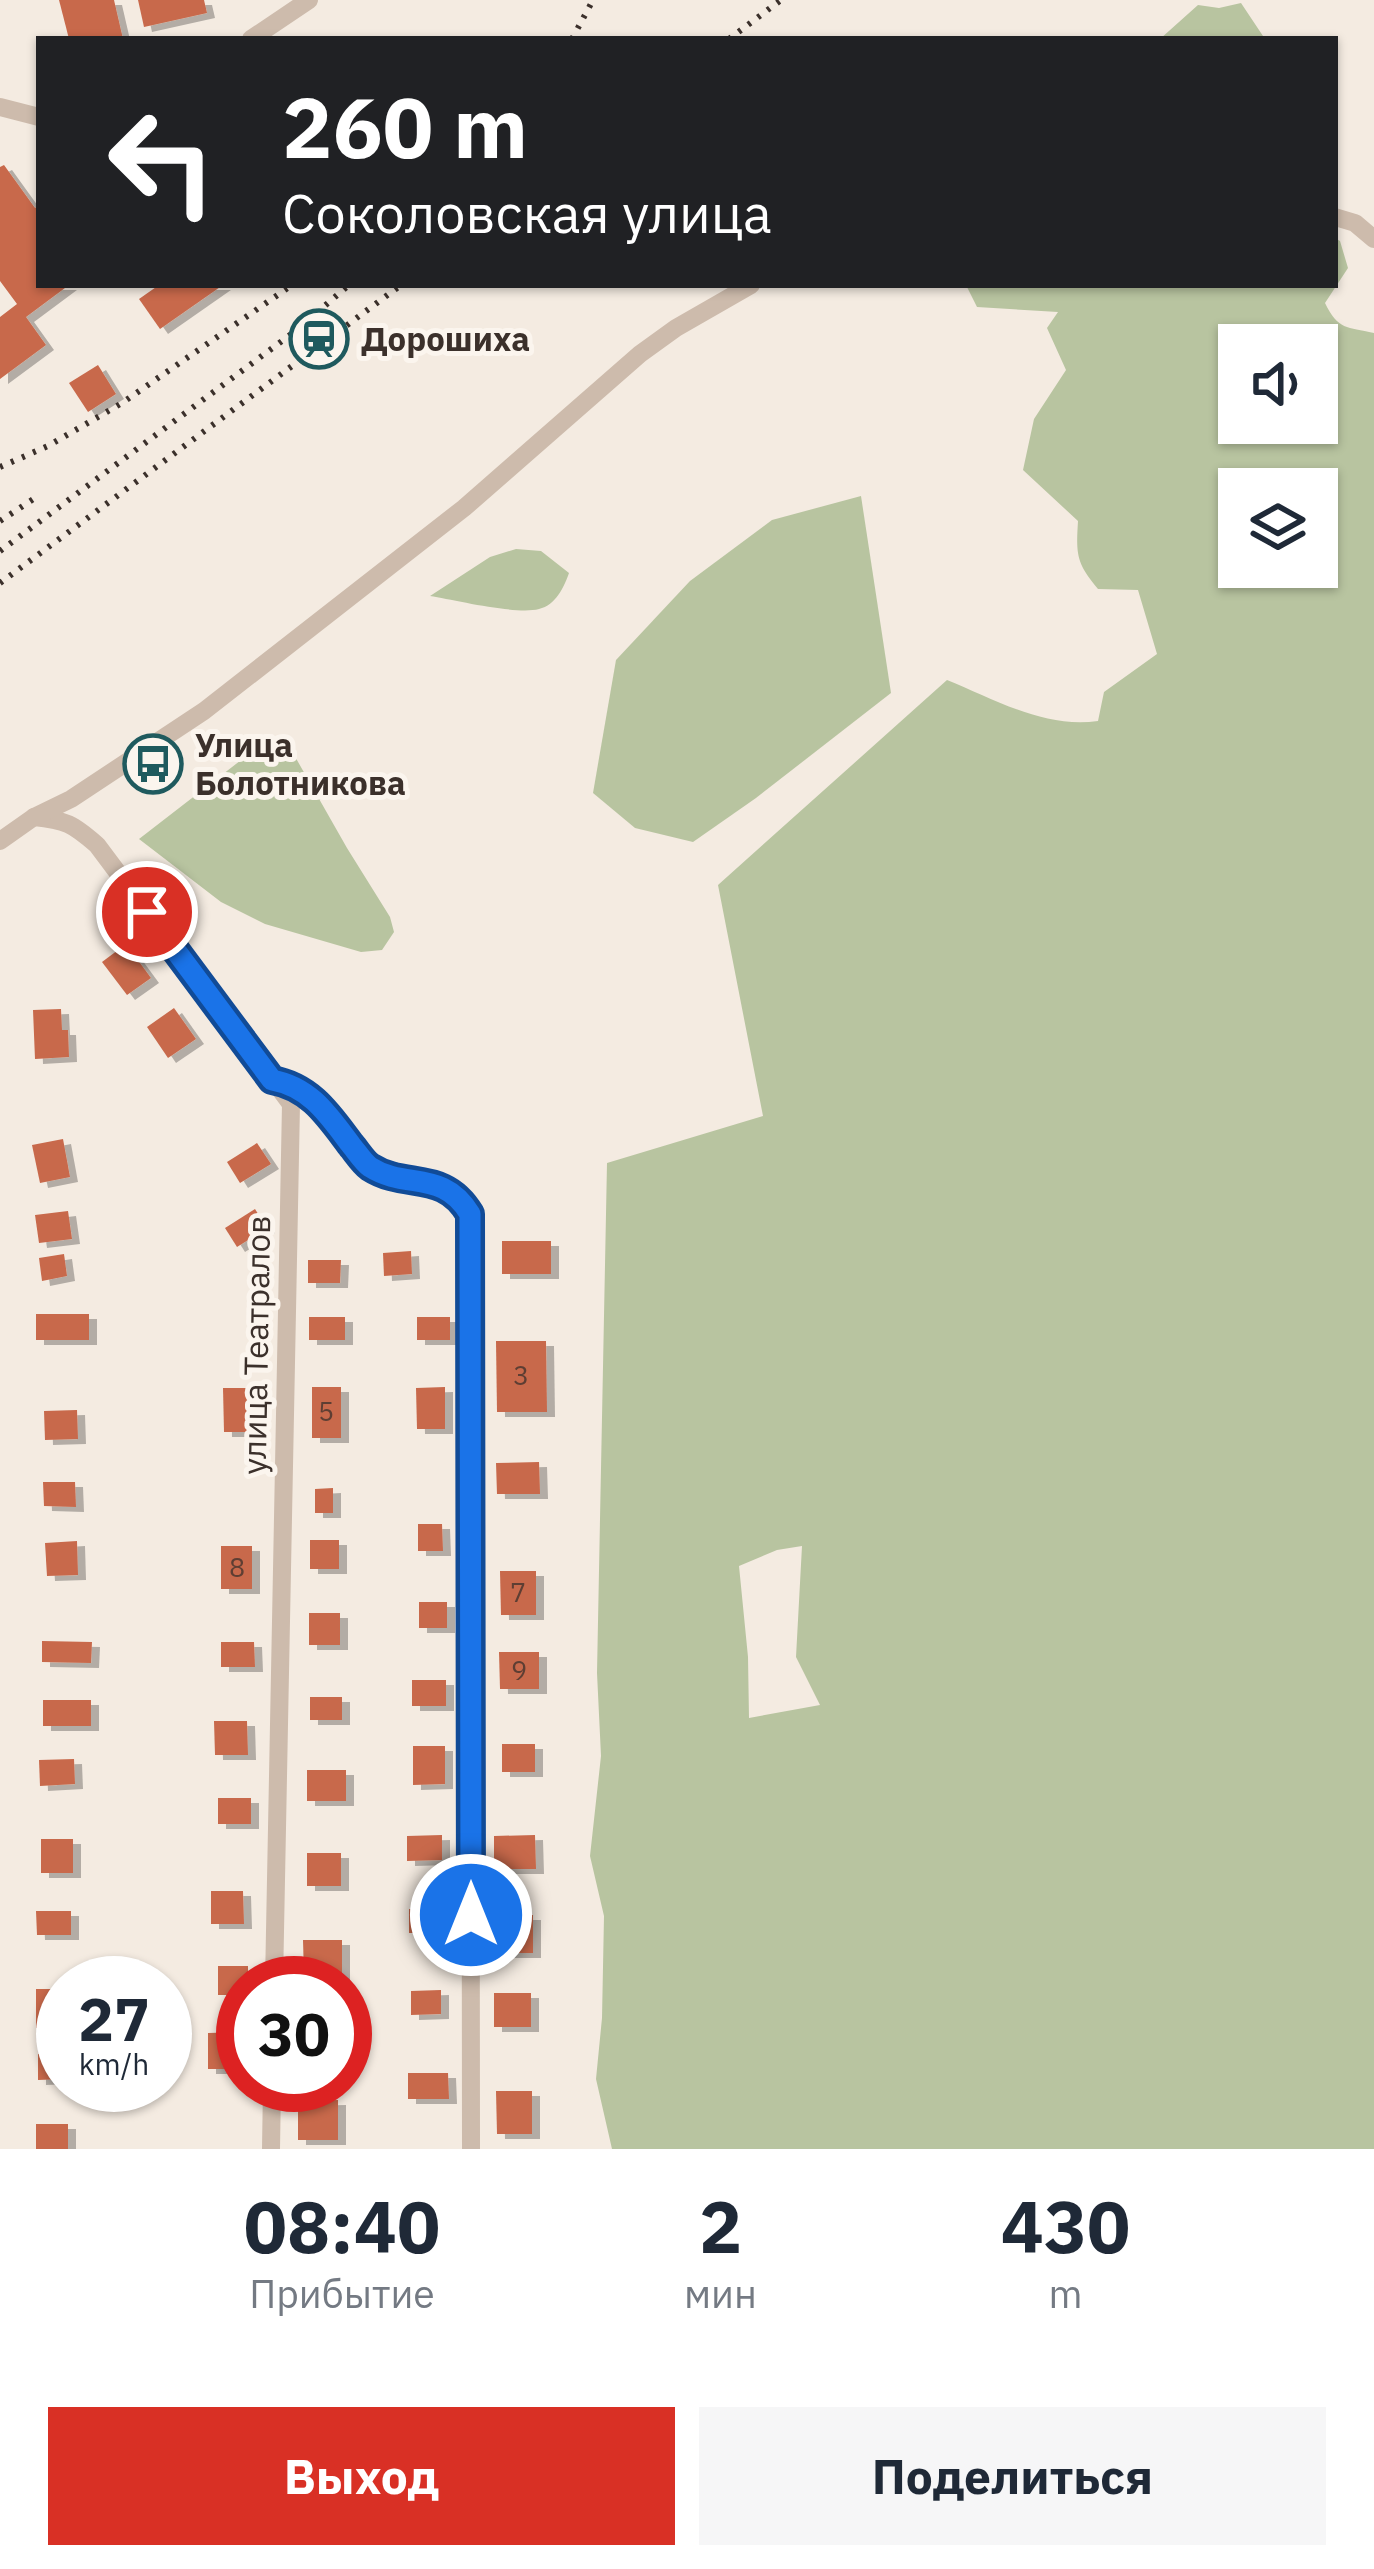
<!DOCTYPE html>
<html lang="ru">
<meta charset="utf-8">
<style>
body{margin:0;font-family:"IBM Plex Sans",sans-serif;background:#f6f6f7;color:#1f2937;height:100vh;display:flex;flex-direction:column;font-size:45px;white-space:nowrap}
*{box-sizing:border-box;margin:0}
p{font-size:39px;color:#747a83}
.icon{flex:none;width:66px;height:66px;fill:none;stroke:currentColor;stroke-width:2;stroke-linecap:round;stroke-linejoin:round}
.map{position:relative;height:2149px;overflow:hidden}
.panel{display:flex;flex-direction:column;background:#fff;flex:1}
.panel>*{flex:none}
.guide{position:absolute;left:36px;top:36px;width:1302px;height:252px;border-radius:0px;box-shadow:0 3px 9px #0004;background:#202124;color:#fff;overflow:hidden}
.tools{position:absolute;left:1218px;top:324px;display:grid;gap:24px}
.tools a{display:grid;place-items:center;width:120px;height:120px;border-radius:0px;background:#fff;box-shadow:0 3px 9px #0004;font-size:60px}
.speed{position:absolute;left:36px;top:1956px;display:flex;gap:24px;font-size:60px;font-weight:700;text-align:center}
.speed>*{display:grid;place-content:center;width:156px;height:156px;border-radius:50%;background:#fff;box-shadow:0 3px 9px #0004;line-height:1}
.speed small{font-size:30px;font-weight:400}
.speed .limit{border:18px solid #d22;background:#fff;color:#111}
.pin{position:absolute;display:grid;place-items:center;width:102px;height:102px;color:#fff;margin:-51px;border:6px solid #fff;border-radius:50%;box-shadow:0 3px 12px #0007}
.me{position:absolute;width:132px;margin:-66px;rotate:0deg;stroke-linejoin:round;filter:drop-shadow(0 0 9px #0008)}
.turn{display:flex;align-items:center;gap:42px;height:252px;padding:0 48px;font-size:54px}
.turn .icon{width:156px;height:156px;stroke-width:2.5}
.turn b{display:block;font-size:84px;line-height:102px}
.eta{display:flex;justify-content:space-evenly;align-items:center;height:204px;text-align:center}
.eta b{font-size:72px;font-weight:700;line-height:84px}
.cta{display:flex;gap:24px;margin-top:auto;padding:24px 48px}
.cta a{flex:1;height:138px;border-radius:0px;background:#d93025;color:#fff;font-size:48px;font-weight:700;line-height:138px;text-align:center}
.cta a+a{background:#f6f6f7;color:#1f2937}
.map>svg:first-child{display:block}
.green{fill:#b8c4a0;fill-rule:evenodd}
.building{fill:#c8694b;filter:url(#shadow)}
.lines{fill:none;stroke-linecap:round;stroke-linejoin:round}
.minor{stroke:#cdbbac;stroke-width:18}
.rail{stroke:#3b302b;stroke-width:6;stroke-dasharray:3 9;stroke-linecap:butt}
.route-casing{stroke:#114b97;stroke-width:30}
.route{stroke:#1a73e8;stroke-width:21}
.labels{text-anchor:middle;stroke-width:10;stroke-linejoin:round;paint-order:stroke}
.number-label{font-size:27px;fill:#5e3e33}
.poi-label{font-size:33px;font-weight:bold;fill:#3b302b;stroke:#fbf5ee;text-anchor:start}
.street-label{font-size:33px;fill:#3b302b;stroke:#fbf5ee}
</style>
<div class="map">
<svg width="1374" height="2149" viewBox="0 0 1374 2149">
<defs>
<filter id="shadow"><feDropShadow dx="8" dy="5" stdDeviation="0" flood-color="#0004"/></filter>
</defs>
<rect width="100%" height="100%" fill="#f4ebe1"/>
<!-- green -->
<g class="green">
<polygon points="1241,3 1265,39 1160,39 1198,5 1219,8"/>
<path d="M1335,238L1340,241L1348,268L1325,303C1338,330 1347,327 1374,333V2149H612L596,2079L602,2018L604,1916L590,1856L601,1756L597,1673L607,1163L763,1116L718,885L947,680C994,699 1045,729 1098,721L1104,692L1157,654L1138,590L1098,589C1076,563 1076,554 1078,521L1023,470L1034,419L1066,370L1047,328L1058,312L977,307L966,285H1335ZM1317,345V423H1239V345ZM1239,489H1317V567H1239ZM802,1546L796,1657L820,1705L749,1718L748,1657L739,1566L777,1550Z"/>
<polygon points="861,496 891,693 756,798 693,842 635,828 593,793 616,660 690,581 772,520"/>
<path d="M516,549L541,551L569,573C564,587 556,605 539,609C516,615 455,600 430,596L490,557Z"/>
<polygon points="285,739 347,848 390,917 394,932 382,950 361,952 265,924 221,902 139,839 267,740"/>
</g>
<!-- building -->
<g class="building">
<polygon points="59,0 114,0 123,39 69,39"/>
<polygon points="138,0 204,0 207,13 144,27"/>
<polygon points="4,165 35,208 39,206 39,285 69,285 26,317 46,345 0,379 0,317 17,304 0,281 0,167"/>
<polygon points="159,285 223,285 160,329 139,299"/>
<polygon points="98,365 116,394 88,412 69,383"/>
<polygon points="126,944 151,978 127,995 102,962"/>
<polygon points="174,1008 196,1039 168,1058 147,1027"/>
<polygon points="61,1009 62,1030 68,1030 69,1057 35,1059 33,1010"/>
<polygon points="63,1139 70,1177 40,1183 32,1145"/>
<polygon points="257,1143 271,1164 240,1183 227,1162"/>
<polygon points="255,1209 267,1228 237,1247 225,1228"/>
<polygon points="68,1211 72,1239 39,1243 35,1215"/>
<rect x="502" y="1241" width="49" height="33"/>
<polygon points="411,1251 412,1274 384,1276 383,1253"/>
<polygon points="64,1254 67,1276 42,1281 39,1258"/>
<polygon points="308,1260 341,1260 340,1283 308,1283"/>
<rect x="36" y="1314" width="53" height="26"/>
<rect x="309" y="1317" width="36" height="23"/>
<rect x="417" y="1317" width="33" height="23"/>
<polygon points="496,1341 546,1341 547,1412 497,1412"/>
<rect x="312" y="1387" width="29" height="51"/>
<polygon points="445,1387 445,1429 417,1429 416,1388"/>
<polygon points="223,1388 255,1388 255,1432 224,1432"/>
<polygon points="77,1410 78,1439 45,1440 44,1411"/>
<polygon points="539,1462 540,1494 497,1494 496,1463"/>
<polygon points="43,1482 75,1482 76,1507 44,1506"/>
<polygon points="333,1488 333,1513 315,1513 315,1489"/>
<polygon points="418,1524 442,1524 443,1551 418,1551"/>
<rect x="310" y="1540" width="29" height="29"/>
<polygon points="77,1541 78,1575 47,1576 45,1543"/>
<rect x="221" y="1546" width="31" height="43"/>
<polygon points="500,1571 536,1571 536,1615 501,1615"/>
<rect x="419" y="1602" width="28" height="26"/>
<rect x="309" y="1613" width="31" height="32"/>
<polygon points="42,1641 92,1642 91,1663 42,1662"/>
<polygon points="221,1642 254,1642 255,1667 221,1667"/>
<polygon points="499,1652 539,1652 539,1689 500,1689"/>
<rect x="412" y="1680" width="34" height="26"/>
<rect x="310" y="1697" width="32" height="23"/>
<rect x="43" y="1700" width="48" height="26"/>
<polygon points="214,1721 247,1721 248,1755 215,1755"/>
<rect x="502" y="1744" width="33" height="28"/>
<polygon points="413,1746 445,1746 445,1784 413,1785"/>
<polygon points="74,1759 75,1784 40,1786 39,1760"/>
<rect x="307" y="1770" width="39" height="31"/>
<rect x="218" y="1798" width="33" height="26"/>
<polygon points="442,1835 442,1860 407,1861 407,1836"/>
<polygon points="535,1835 536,1869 494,1869 494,1836"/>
<rect x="41" y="1839" width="32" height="34"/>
<rect x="307" y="1853" width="34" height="33"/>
<polygon points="211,1891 243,1891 244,1924 211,1924"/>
<rect x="409" y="1909" width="33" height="24"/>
<polygon points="36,1911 71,1911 71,1935 37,1935"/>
<rect x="500" y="1915" width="33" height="38"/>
<polygon points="303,1940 342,1940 342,1975 304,1975"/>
<polygon points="218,1966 248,1966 248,1983 243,1983 243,1995 218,1995"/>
<rect x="36" y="1989" width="27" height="39"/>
<polygon points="441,1990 441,2014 411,2015 411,1991"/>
<rect x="494" y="1993" width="37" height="34"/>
<polygon points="243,2032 243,2069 208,2069 208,2033"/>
<polygon points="63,2053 63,2079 38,2080 38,2054"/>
<polygon points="408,2073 448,2073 449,2099 408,2099"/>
<polygon points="496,2091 532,2091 532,2134 497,2134"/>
<polygon points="338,2100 338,2140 298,2140 298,2101"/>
<rect x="36" y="2124" width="32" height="25"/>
</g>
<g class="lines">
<!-- minor -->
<g class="minor">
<polyline points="251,39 309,0"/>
<polyline points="0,107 39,117"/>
<polyline points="1335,217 1355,223 1374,239"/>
<path d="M34,817C66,820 73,824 97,845L291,1104L274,1983"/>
<polyline points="0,841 34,817 71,799 204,711 464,508 640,354 676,328 751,285"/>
<path d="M273,1080C311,1087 329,1116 351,1145C357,1152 363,1162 370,1167C406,1190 443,1169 470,1213L471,2149"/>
<polyline points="271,2149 272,2085"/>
</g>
<!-- rail -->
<g class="rail">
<polyline points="572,39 593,0"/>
<polyline points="729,39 781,0"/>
<polyline points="0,467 48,446 122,403 292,285"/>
<polyline points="0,521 35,498"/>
<polyline points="0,551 294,332 349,285"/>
<polyline points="0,583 401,285"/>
</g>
</g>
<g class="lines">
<!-- route casing -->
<g class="route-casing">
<path id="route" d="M147,912L272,1080C311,1087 329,1116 351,1145C357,1152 363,1162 370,1167C406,1190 443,1169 470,1214L471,1915"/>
</g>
<!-- route -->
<use href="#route" class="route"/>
</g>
<!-- icons -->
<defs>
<g id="station-ring" transform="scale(3)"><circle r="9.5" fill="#fbf5ee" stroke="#1f5a5e" stroke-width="1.5"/><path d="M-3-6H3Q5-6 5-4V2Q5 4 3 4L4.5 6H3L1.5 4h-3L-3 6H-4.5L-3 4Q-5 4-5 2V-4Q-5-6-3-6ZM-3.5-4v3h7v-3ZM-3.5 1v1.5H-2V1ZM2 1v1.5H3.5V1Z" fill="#1f5a5e"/></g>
<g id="bus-ring" transform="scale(3)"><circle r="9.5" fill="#fbf5ee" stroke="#1f5a5e" stroke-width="1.5"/><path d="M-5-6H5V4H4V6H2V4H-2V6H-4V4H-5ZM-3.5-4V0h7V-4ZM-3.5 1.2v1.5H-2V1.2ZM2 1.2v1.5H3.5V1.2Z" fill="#1f5a5e"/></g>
</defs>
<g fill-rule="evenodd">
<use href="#station-ring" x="319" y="339"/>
<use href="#bus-ring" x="153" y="764"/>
</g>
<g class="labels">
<!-- number labels -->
<g class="number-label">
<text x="521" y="1385">3</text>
<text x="326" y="1421">5</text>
<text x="237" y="1577">8</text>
<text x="518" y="1602">7</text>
<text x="519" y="1680">9</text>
</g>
<!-- poi labels -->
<g class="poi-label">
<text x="361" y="351">Дорошиха</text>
<text x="195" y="757">Улица<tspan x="195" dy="38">Болотникова</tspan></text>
</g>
<!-- street labels -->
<g class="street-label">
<text transform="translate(256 1345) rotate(-89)" y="12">улица Театралов</text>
</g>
</g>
</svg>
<div class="tools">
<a><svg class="icon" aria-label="sound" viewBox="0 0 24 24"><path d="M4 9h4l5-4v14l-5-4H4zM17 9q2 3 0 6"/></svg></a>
<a><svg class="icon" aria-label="layers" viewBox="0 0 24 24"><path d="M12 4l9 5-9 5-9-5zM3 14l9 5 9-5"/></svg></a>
</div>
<div class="speed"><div>27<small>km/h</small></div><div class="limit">30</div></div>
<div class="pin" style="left:147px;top:912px;background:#d93025"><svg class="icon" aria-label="arrive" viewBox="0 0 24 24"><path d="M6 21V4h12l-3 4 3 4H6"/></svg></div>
<svg class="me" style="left:471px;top:1915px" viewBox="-20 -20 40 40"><circle r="17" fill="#1a73e8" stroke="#fff" stroke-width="3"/><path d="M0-11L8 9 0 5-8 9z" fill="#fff"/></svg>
<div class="guide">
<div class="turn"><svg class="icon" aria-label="left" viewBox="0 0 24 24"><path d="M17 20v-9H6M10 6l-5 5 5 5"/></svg><div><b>260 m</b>Соколовская улица</div></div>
</div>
</div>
<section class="panel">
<div class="eta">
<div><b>08:40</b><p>Прибытие</p></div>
<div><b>2</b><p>мин</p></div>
<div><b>430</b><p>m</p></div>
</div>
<div class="cta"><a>Выход</a><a>Поделиться</a></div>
</section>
